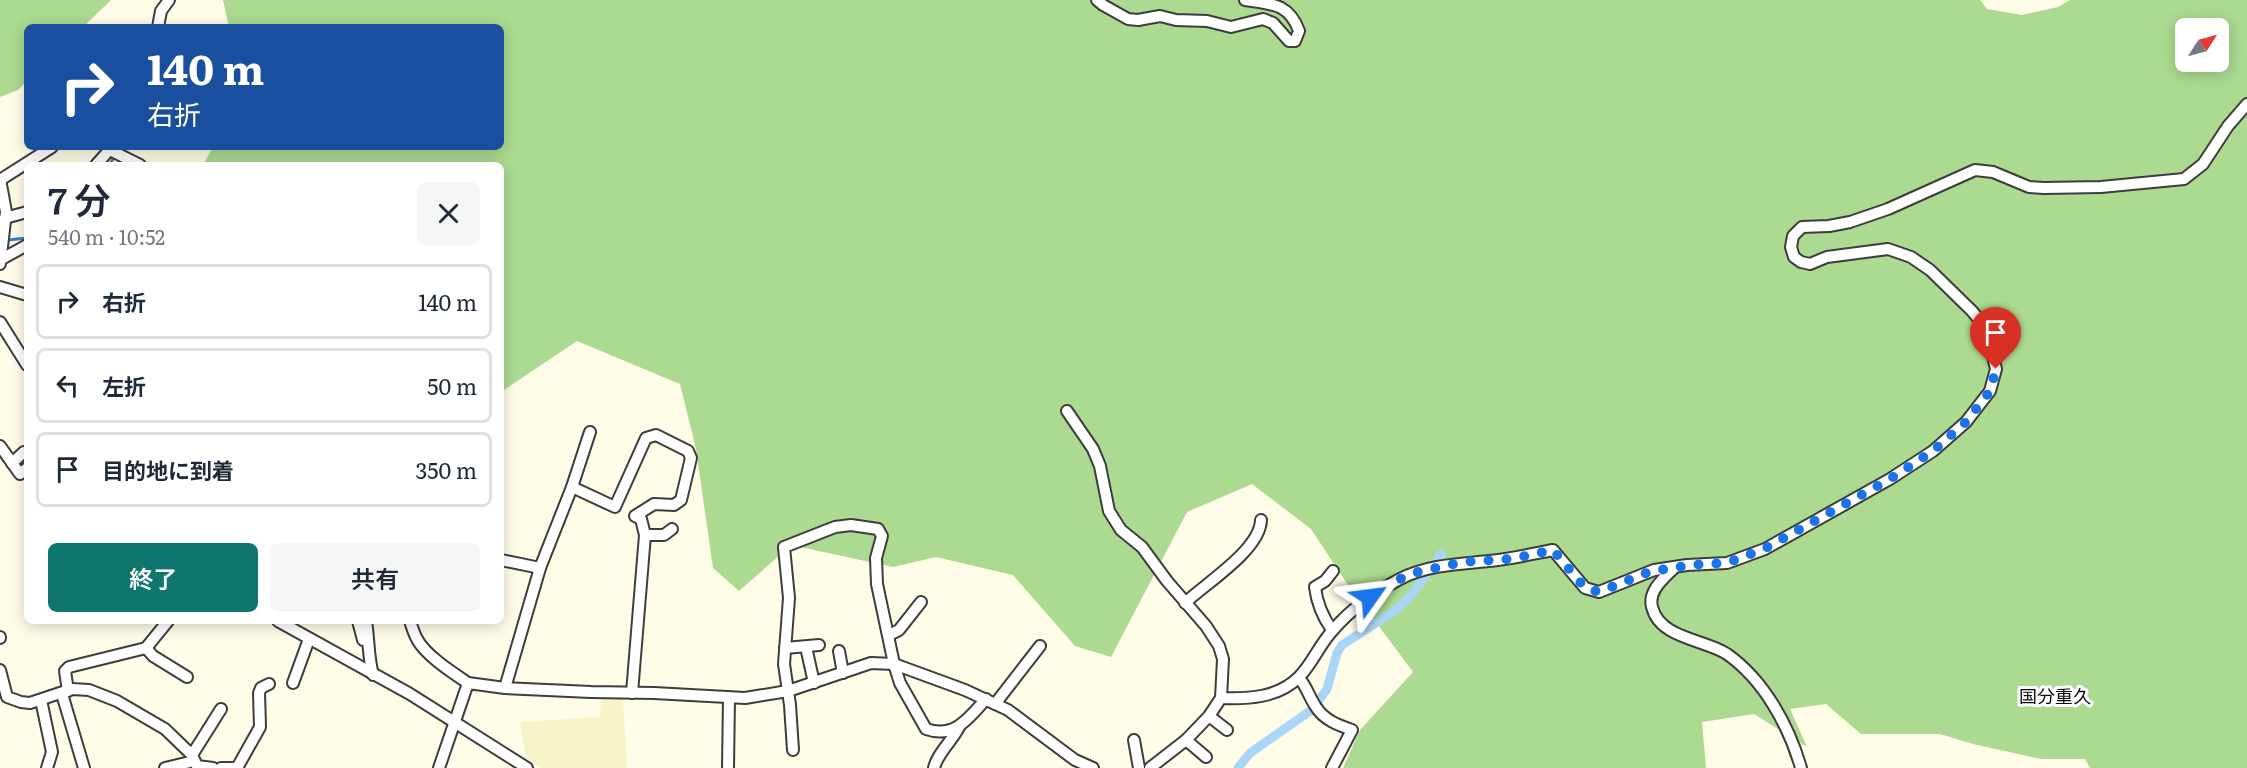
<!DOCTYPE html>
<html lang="ja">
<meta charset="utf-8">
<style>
body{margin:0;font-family:Literata,"Noto Sans JP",serif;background:#f6f6f7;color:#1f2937;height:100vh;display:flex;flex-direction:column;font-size:22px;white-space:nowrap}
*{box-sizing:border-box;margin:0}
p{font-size:20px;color:#747a83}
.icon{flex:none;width:33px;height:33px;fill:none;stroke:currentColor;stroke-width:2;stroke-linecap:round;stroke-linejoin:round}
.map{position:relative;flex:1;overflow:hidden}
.side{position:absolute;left:24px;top:162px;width:480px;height:462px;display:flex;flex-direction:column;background:#fff;border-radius:9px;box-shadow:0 3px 15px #0003}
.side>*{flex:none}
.banner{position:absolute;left:24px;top:24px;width:480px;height:126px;border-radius:9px;box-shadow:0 3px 15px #0003;background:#1a4fa0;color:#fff;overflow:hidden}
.needle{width:39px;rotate:54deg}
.fabs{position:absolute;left:2175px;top:18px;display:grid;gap:12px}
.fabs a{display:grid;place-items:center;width:54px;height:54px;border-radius:9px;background:#fff;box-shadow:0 3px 15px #0003;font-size:30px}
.pin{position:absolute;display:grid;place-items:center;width:51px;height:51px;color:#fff;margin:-62px -26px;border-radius:50% 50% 50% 0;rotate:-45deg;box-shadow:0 0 6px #0007}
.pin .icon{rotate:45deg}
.me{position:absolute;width:66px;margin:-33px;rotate:59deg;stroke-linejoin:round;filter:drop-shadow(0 0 4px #0008)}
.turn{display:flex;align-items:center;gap:21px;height:126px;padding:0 24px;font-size:27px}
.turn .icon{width:78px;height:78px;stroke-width:2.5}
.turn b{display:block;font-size:42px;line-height:51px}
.round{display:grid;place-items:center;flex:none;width:63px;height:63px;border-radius:9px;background:#f6f6f7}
.summary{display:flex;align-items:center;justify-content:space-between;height:102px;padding:0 24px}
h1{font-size:36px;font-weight:600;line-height:45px}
.primary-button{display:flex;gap:12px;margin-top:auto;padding:12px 24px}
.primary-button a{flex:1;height:69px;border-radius:9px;background:#0f766e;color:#fff;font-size:24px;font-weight:600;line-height:69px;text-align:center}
.primary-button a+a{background:#f6f6f7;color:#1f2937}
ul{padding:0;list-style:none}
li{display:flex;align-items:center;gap:18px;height:75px;margin:0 12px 9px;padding:0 12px;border:3px solid #e0e1e3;border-radius:9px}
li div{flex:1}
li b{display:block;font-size:22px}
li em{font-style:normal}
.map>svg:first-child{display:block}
.farmland{fill:#f4f4c8}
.forest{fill:#acda90;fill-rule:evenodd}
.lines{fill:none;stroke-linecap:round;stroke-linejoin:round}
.stream{stroke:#3184cf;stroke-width:3}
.canal{stroke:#abd5f7;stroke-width:9}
.minor-casing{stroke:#3d3d3d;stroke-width:14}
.minor{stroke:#fff;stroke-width:10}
.route{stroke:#1a73e8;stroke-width:10;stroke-dasharray:0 18}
.labels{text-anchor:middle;stroke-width:6;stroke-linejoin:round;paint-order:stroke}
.quarter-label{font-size:18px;fill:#0a0a0a;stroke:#fff}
</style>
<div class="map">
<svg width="2247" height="768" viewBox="0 0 2247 768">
<rect width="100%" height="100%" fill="#fffce7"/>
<!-- farmland -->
<polygon class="farmland" points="601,698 623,699 627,768 605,768 604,766 603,768 540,768 526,757 520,722 600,717"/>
<!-- forest -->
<g class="forest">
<polygon points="0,0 111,0 83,27 27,27 27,81 18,90 0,97"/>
<path d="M223,0H1980L1987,9L2022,15L2058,7L2070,0H2247V768H2090L2085,759H2041L1973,744L1940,734H1861L1826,704L1790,709L1807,747L1754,714L1702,722L1706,768H1343L1360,730L1413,672L1346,582L1311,529L1252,484L1187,512L1111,657L1075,646L1013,575L936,557L893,567L791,545L739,591L713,568L696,449L680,384L577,341L501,392V165H203L213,147H501V27H229ZM2186,28H2218V62H2186Z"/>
</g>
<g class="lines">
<!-- stream -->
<g class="stream">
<polyline points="109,165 115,156"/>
<polyline points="8,240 27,238"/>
</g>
<!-- canal -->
<g class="canal">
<polyline points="1437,560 1441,554"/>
<polyline points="1317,703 1327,689 1337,653 1342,645 1393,612 1407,600 1425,577"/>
<polyline points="1238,768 1250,753 1313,709"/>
</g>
<!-- minor casing -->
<g class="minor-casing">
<g id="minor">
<path d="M1097,0L1103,5L1128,19L1138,20L1160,16L1176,20L1207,21L1231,27L1263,19L1273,23L1289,41H1295L1299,31C1289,3 1271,4 1245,0"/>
<polyline points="158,27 161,11 169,0"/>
<polyline points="110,150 140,165"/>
<polyline points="96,165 112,147"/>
<polyline points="0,179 6,212 0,264"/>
<polyline points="0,180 52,147"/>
<polyline points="5,218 27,212"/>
<polyline points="0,260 27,245"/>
<polyline points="0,287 27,295"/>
<polyline points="0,322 27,365"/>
<polyline points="1067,411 1093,449 1100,466 1109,511 1121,530 1142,547 1167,581 1206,626 1219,646 1223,659 1221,698 1209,716 1186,740 1150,768"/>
<polyline points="0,446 20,474 27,468"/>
<polyline points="12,463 24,452"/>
<polyline points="572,487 615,507 646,438 656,435 688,451 691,458 681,500 674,505 654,504 635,516 641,519 645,535 632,693"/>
<polyline points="645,535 664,535 672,529"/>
<polyline points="501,560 540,568"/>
<path d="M1673,569C1663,579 1648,591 1652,607C1660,639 1704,639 1727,654C1764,680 1789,726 1801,768"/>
<path d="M1185,603C1206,583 1260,550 1261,520"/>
<polyline points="278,621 410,694 527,768"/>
<polyline points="358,621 363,640"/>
<path d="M366,621C369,639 368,657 373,675"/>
<path d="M410,621C412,627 414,634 417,639C425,655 453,673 468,683"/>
<path d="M1332,630C1322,616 1317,604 1315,587L1325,581L1333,571"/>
<polyline points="889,635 899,630 921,602"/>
<polyline points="0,637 0,638"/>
<polyline points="806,647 814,683"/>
<polyline points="146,648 153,656 187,677"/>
<polyline points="785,648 819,645"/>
<polyline points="839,651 843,673"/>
<polyline points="0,670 7,697 21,702 30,703 72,689 89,690 117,701 165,729 192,755 197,766 213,768"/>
<path d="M1299,678C1307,687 1309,697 1316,707C1324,720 1338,725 1352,730L1332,768"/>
<polyline points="293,683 309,639"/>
<polyline points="505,688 540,568 572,487 590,432"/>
<polyline points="68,691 65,671 69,667 146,648 168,621"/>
<polyline points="62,694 84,768"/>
<path d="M1221,698C1248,699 1278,698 1299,677C1313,663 1320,643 1334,629C1352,608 1375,592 1400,579C1427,565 1459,564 1489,561C1511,559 1532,554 1553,550L1585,588L1599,592L1654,570L1687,565L1727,563L1765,549L1890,479L1933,451L1966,422L1990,391L1996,369L1986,328L1972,311L1930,270L1911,257L1888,249L1827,257L1810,264L1801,262L1794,257L1791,247L1793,236L1802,227L1829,226L1850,222L1888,209L1975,170L1993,172L2029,187L2044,188L2101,187L2184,179L2203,164L2228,126L2247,104"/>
<polyline points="41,700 52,752 47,768"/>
<polyline points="995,704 1040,646"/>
<polyline points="1209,716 1227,730"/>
<polyline points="1134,740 1139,768"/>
<polyline points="1186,740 1206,757"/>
<path d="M793,750L790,705L784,664L789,598L784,547L835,527L851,525L878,529L882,536L876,558L877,584L894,664L900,683L926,729C954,739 968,719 986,699"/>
<polyline points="192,755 221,709"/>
<polyline points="165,768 194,761"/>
<polyline points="221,768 237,768"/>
<polyline points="237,768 260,727 259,693 261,688 269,684"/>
<polyline points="439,768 468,683 505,688 591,692 654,693 745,698 788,691 871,663 894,664 965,690 1008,710 1075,760 1093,768"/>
<polyline points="728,768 729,698"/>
<path d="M934,768C937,754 952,741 959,727"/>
</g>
</g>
<!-- minor -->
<use href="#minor" class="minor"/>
</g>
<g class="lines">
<!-- route -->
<polyline class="route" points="1370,597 1400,579 1418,572 1463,562 1511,559 1553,550 1585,588 1599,592 1654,570 1673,569 1687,565 1727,563 1764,549 1890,479 1933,451 1966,422 1990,391 1996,369"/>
</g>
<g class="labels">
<!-- quarter labels -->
<g class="quarter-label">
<text x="2055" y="703">国分重久</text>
</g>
</g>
</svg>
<div class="fabs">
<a><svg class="needle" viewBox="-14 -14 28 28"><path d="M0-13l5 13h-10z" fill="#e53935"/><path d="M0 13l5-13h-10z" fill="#747a83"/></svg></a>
</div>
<div class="pin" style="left:1996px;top:369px;background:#d93025"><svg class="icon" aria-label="arrive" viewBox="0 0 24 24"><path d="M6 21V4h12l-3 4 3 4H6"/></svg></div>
<svg class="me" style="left:1370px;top:597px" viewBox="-20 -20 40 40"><path d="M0-17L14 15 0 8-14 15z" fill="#1a73e8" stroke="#fff" stroke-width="4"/></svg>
<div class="banner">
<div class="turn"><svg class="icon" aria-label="right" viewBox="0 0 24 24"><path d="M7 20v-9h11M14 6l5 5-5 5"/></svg><div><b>140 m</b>右折</div></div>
</div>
<section class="side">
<div class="summary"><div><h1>7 分</h1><p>540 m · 10:52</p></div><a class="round"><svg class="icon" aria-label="close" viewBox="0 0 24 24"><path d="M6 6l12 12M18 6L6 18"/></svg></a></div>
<ul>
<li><svg class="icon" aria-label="right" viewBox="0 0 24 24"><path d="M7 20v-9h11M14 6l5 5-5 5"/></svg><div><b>右折</b></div><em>140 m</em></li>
<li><svg class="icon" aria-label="left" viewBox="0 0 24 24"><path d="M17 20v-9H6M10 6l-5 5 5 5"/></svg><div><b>左折</b></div><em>50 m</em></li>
<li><svg class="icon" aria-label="arrive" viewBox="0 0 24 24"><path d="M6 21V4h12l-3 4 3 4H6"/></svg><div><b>目的地に到着</b></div><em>350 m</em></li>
</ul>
<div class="primary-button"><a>終了</a><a>共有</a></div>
</section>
</div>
